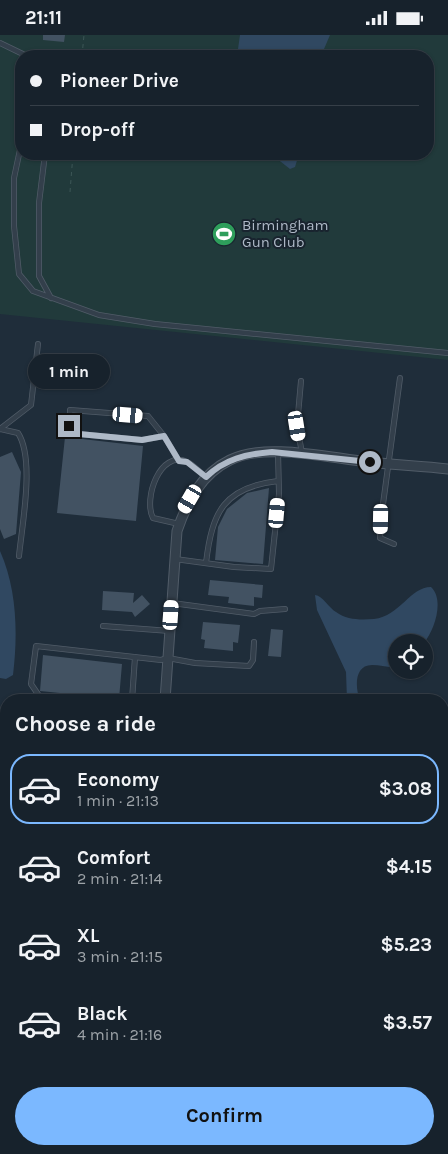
<!DOCTYPE html>
<meta charset="utf-8">
<style>
:root{--surface:#17222c;--page:#202a34;--text:#f1f3f6;--muted:#9ea4a9;--line:#363f48;--accent:#7bb8ff}
body{margin:0;font-family:Karla,sans-serif;background:var(--page);color:var(--text);height:100vh;display:flex;flex-direction:column;font-size:19px;white-space:nowrap}
*{box-sizing:border-box;margin:0}
p{font-size:16px;color:var(--muted)}
.icon{flex:none;width:28px;height:28px;fill:none;stroke:currentColor;stroke-width:2;stroke-linecap:round;stroke-linejoin:round}
.map{position:relative;flex:1;overflow:hidden}
.drawer{position:absolute;left:0px;top:659px;width:449px;height:461px;display:flex;flex-direction:column;background:var(--surface);border-radius:20px 20px 0 0;box-shadow:0 1px 4px #0004,0 0 0 1px var(--line)}
.drawer>*{flex:none}
.banner{position:absolute;left:15px;top:15px;width:419px;height:110px;border-radius:20px;box-shadow:0 1px 4px #0004,0 0 0 1px var(--line);display:grid;align-content:center;height:110px;padding:0 15px;background:var(--surface)}
.buttons{position:absolute;left:388px;top:599px;display:grid;gap:10px}
.buttons a{display:grid;place-items:center;width:45px;height:45px;border-radius:50%;background:var(--surface);box-shadow:0 1px 4px #0004,0 0 0 1px var(--line);font-size:25px}
.end{position:absolute;width:22px;height:22px;margin:-11px;border:6px solid #aeb9c7;background:#111;box-shadow:0 0 0 2px #111}
.from{border-radius:50%}
.bubble{position:absolute;height:35px;border-radius:18px;background:var(--surface);box-shadow:0 1px 4px #0004,0 0 0 1px var(--line);font-size:16px;font-weight:700;line-height:35px;text-align:center}
.car{position:absolute;width:15px;height:30px;margin:-15px -8px;border-radius:6px;box-shadow:0 0 4px 1px #0007;background:linear-gradient(#fff 24%,#345 0 40%,#fff 0 76%,#345 0 86%,#fff 0)}
.banner b{display:flex;align-items:center;gap:18px;height:48px;font-size:19px}
.banner b+b{border-top:1px solid var(--line)}
.banner i{width:12px;height:12px;background:var(--text)}
ul{padding:0;list-style:none}
li{display:flex;align-items:center;gap:15px;height:70px;margin:0 10px 8px;padding:0 5px;border:2px solid transparent;border-radius:20px}
li div{flex:1}
li b{display:block;font-size:19px}
li em{font-style:normal;font-weight:700}
li.selected{border-color:var(--accent)}
li>.icon{width:45px;height:45px;stroke-width:1.5}
h2{padding:0 15px;font-size:22px;line-height:60px}
.button{display:flex;gap:10px;margin-top:auto;padding:10px 15px}
.button a{flex:1;height:58px;border-radius:30px;background:var(--accent);color:#111;font-size:20px;font-weight:700;line-height:58px;text-align:center}
.status{display:flex;justify-content:space-between;align-items:center;height:35px;padding:0 25px;background:var(--surface);direction:ltr}
.status svg{height:14px;fill:currentColor}
.map>svg:first-child{display:block}
.green{fill:#213a3b;fill-rule:evenodd}
.water{fill:#304861}
.building{fill:#425262}
.lines{fill:none;stroke-linecap:round;stroke-linejoin:round}
.service-casing{stroke:#515c68;stroke-width:6}
.minor-casing{stroke:#515c68;stroke-width:11}
.secondary-casing{stroke:#515c68;stroke-width:14}
.path{stroke:#3c5656;stroke-width:1;stroke-dasharray:4 4;stroke-linecap:butt}
.service{stroke:#333f4b;stroke-width:4.5}
.minor{stroke:#333f4b;stroke-width:9}
.secondary{stroke:#414e5e;stroke-width:12}
.route{stroke:#aeb9c7;stroke-width:6}
.labels{text-anchor:middle;stroke-width:4;stroke-linejoin:round;paint-order:stroke}
.poi-label{font-size:15px;fill:#aeb9c7;stroke:#19242f;text-anchor:start}
</style>
<div class="status"><b>21:11</b><svg viewBox="0 0 49 12"><path d="M0 12V9h3v3zM5 12V6h3v6zM10 12V3h3v9zM15 12V0h3v12zM26 1h20v11H26zM47 4h2v5h-2z"/></svg></div>
<div class="map">
<svg width="448" height="1119" viewBox="0 0 448 1119">
<rect width="100%" height="100%" fill="#1f2d3a"/>
<path class="green" d="M0,0H448V325L0,279ZM21,21H428V119H21Z
M0,790H6V820L0,890Z"/>
<path class="water" d="M240,0H330L321,21H237Z
M271,119H299L295,132L290,134Z
M0,516C17,554 18,599 13,640L6,644L0,643Z
M431,552C445,565 434,596 424,608H396V632C388,633 381,630 372,630C354,630 355,653 360,665H347L346,637L317,575L315,560C323,561 329,573 336,577C347,585 360,585 374,584C400,581 410,552 431,552Z"/>
<path class="building" d="M43,0H65L64,7L43,5Z
M65,402L143,411L136,486L57,478Z
M12,417L21,437L16,499L4,504L0,494V422Z
M269,453L263,529L215,525L218,492L227,474L247,458Z
M210,545L263,550L262,563L254,562V571L228,568L229,562L208,560Z
M103,556L134,558L133,568L142,560L150,569L135,582L132,577L102,575Z
M203,587L240,590L238,608L233,607V616L204,613L205,605L201,604Z
M271,594L283,595L281,622L268,621Z
M43,620L122,629L119,664L40,656Z"/>
<g class="lines">
<g class="service-casing">
<path id="service" d="M0,8L27,21
M21,110L14,143V191L19,239L33,256L99,280L155,289L448,318
M45,119L39,168V241L51,263
M301,346L297,391L302,418
M0,394L18,398C35,424 22,490 19,521
M0,394L31,370L38,309
M164,401L142,405L79,399L70,396V375L148,381L164,401L179,426
M179,489L153,483C143,464 160,414 187,427C194,430 200,438 206,442
M394,509L380,503L381,484L400,343
M175,524L234,532L271,534L279,459L278,417
M206,528C212,477 224,452 278,446
M172,568L254,579L260,576L285,574
M103,591L170,596
M42,665L31,649L36,611L161,625L168,623L195,628L249,631L253,625L254,607
M132,665L135,622
M442,865H448
M442,910L448,911
M80,1119V1114"/>
</g>
<g class="minor-casing">
<path id="minor" d="M165,665L177,496C187,467 201,439 230,425C266,407 329,423 369,427C395,430 422,431 448,434"/>
</g>
<g class="secondary-casing">
<path id="secondary" d="M0,787L6,788
M442,833H448"/>
</g>
<path class="path" d="M82,21L84,0
M70,157L73,119
M156,1114L157,1119
M281,1119L284,1114"/>
<use href="#service" class="service"/>
<use href="#minor" class="minor"/>
<use href="#secondary" class="secondary"/>
</g>
<g class="lines">
<path class="route" d="M69,391L70,396L79,399L142,405L164,401L179,426L187,427L206,442C225,424 246,419 272,417L370,427"/>
</g>
<defs>
<g id="stadium-disc" transform="scale(1.25)"><circle r="9.5" fill="#2e9e5b" stroke="#19242f"/><path d="M0-5a6.5 5 0 1 0 0 10a6.5 5 0 1 0 0-10ZM-3.5-1.8h7v3.6h-7Z" fill="#fff"/></g>
</defs>
<g fill-rule="evenodd">
<use href="#stadium-disc" x="224" y="199"/>
</g>
<g class="labels">
<g class="poi-label">
<text x="242" y="195">Birmingham<tspan x="242" dy="17">Gun Club</tspan></text>
</g>
</g>
</svg>
<div class="buttons">
<a><svg class="icon" aria-label="locate" viewBox="0 0 24 24"><circle cx="12" cy="12" r="6"/><path d="M12 2v4M12 18v4M2 12h4M18 12h4"/></svg></a>
</div>
<i class="end from" style="left:370px;top:427px"></i>
<i class="end" style="left:69px;top:391px"></i>
<div class="bubble" style="left:28px;top:319px;width:82px">1 min</div>
<i class="car" style="left:128px;top:380px;rotate:95deg"></i>
<i class="car" style="left:297px;top:391px;rotate:171deg"></i>
<i class="car" style="left:190px;top:464px;rotate:210deg"></i>
<i class="car" style="left:277px;top:478px;rotate:5deg"></i>
<i class="car" style="left:381px;top:484px;rotate:181deg"></i>
<i class="car" style="left:171px;top:580px;rotate:4deg"></i>
<div class="banner">
<b><i class="from"></i>Pioneer Drive</b>
<b><i></i>Drop-off</b>
</div>
<section class="drawer">
<h2>Choose a ride</h2>
<ul>
<li class="selected"><svg class="icon" aria-label="car" viewBox="0 0 24 24"><path d="M5 17H2v-5l4-1 3-4h7l3 4 3 1v5h-3M9 17h6M6 11h13"/><circle cx="7" cy="17" r="2"/><circle cx="17" cy="17" r="2"/></svg><div><b>Economy</b><p>1 min · 21:13</p></div><em>$3.08</em></li>
<li><svg class="icon" aria-label="car" viewBox="0 0 24 24"><path d="M5 17H2v-5l4-1 3-4h7l3 4 3 1v5h-3M9 17h6M6 11h13"/><circle cx="7" cy="17" r="2"/><circle cx="17" cy="17" r="2"/></svg><div><b>Comfort</b><p>2 min · 21:14</p></div><em>$4.15</em></li>
<li><svg class="icon" aria-label="car" viewBox="0 0 24 24"><path d="M5 17H2v-5l4-1 3-4h7l3 4 3 1v5h-3M9 17h6M6 11h13"/><circle cx="7" cy="17" r="2"/><circle cx="17" cy="17" r="2"/></svg><div><b>XL</b><p>3 min · 21:15</p></div><em>$5.23</em></li>
<li><svg class="icon" aria-label="car" viewBox="0 0 24 24"><path d="M5 17H2v-5l4-1 3-4h7l3 4 3 1v5h-3M9 17h6M6 11h13"/><circle cx="7" cy="17" r="2"/><circle cx="17" cy="17" r="2"/></svg><div><b>Black</b><p>4 min · 21:16</p></div><em>$3.57</em></li>
</ul>
<div class="button"><a>Confirm</a></div>
</section>
</div>
